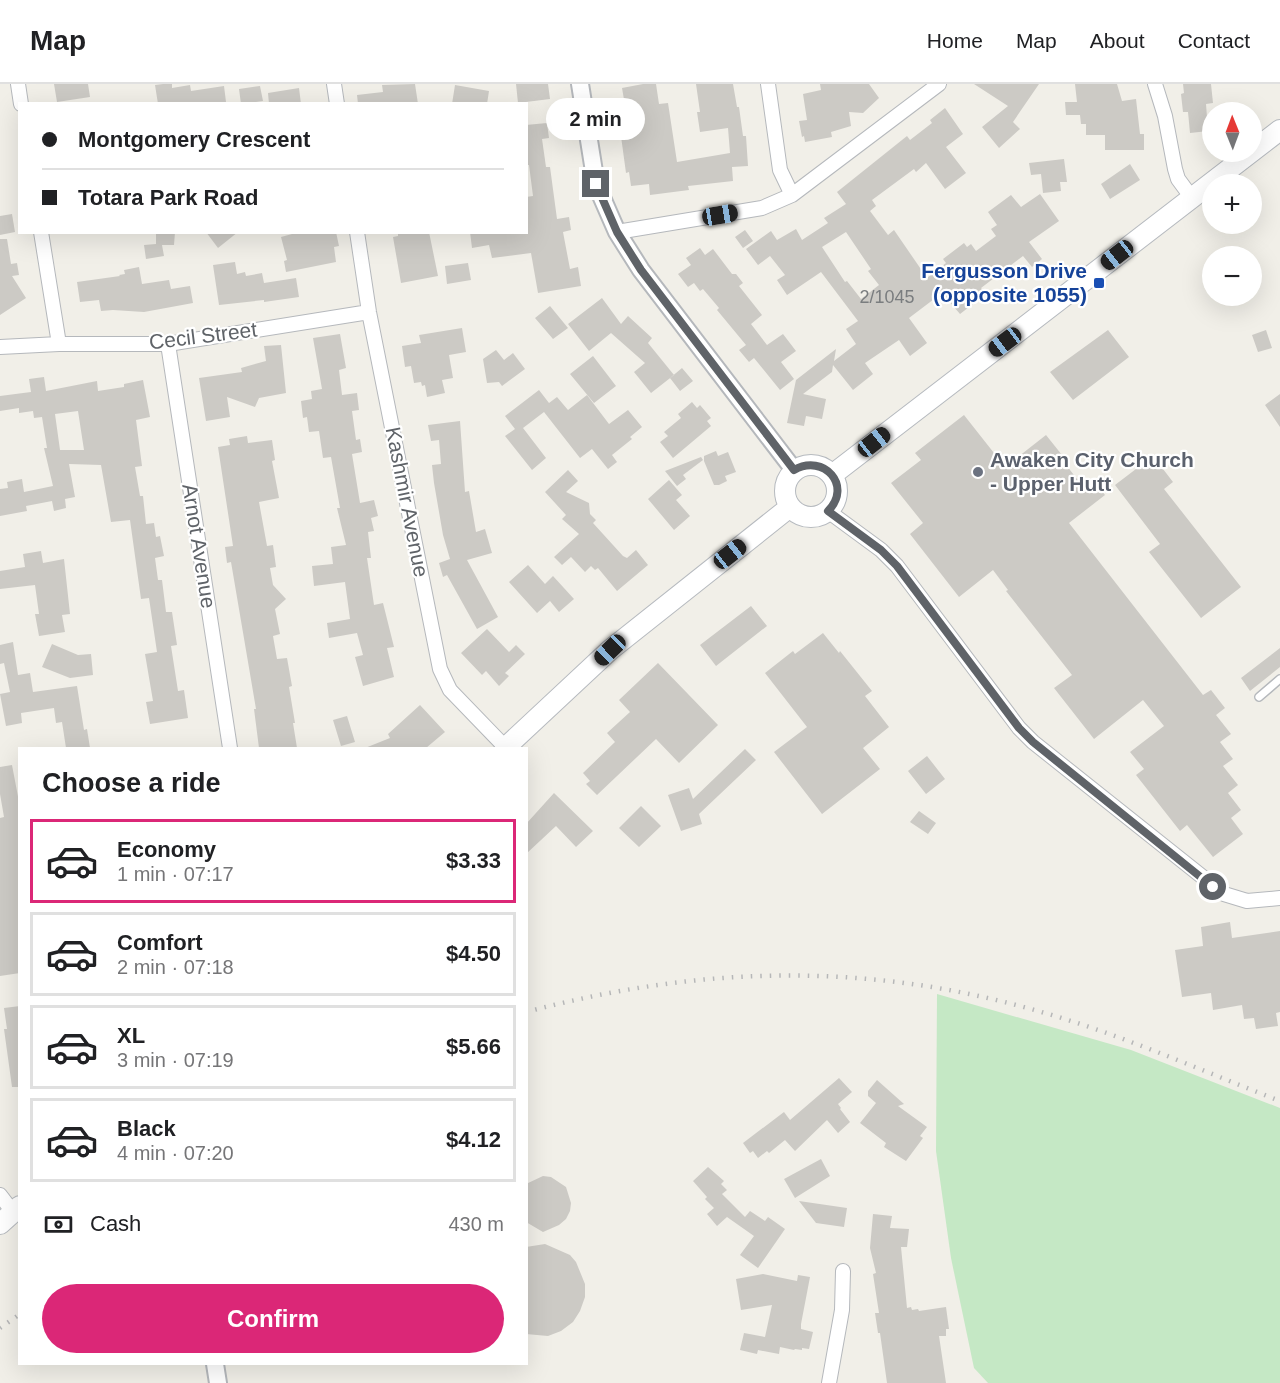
<!DOCTYPE html>
<meta charset="utf-8">
<style>
:root{--surface:#fff;--page:#f6f6f6;--text:#202124;--muted:#757577;--line:#e0e0e0;--accent:#db2777}
body{margin:0;font-family:Helvetica,sans-serif;background:var(--page);color:var(--text);height:100vh;display:flex;flex-direction:column;font-size:22px;white-space:nowrap}
*{box-sizing:border-box;margin:0}
p{font-size:20px;color:var(--muted)}
.icon{flex:none;width:33px;height:33px;fill:none;stroke:currentColor;stroke-width:2;stroke-linecap:round;stroke-linejoin:round}
.map{position:relative;flex:1;overflow:hidden}
.details{position:absolute;left:18px;top:663px;width:510px;height:618px;display:flex;flex-direction:column;background:var(--surface);border-radius:0px;box-shadow:0 6px 24px #0002}
.details>*{flex:none}
.guide{position:absolute;left:18px;top:18px;width:510px;height:132px;border-radius:0px;box-shadow:0 6px 24px #0002;display:grid;align-content:center;height:132px;padding:0 24px;background:var(--surface)}
.needle{width:39px;rotate:359deg}
.tools{position:absolute;left:1202px;top:18px;display:grid;gap:12px}
.tools a{display:grid;place-items:center;width:60px;height:60px;border-radius:50%;background:var(--surface);box-shadow:0 6px 24px #0002;font-size:30px}
.end{position:absolute;width:27px;height:27px;margin:-14px;border:8px solid #5f6368;background:#fff;box-shadow:0 0 0 3px #fff}
.from{border-radius:50%}
.bubble{position:absolute;height:42px;border-radius:21px;background:var(--surface);box-shadow:0 6px 24px #0002;font-size:20px;font-weight:700;line-height:42px;text-align:center}
.car{position:absolute;width:18px;height:36px;margin:-18px -9px;border-radius:8px;box-shadow:0 0 4px 2px #0007;background:linear-gradient(#222 24%,#8ab4d8 0 40%,#222 0 76%,#8ab4d8 0 86%,#222 0)}
.guide b{display:flex;align-items:center;gap:21px;height:57px;font-size:22px}
.guide b+b{border-top:2px solid var(--line)}
.guide i{width:15px;height:15px;background:var(--text)}
ul{padding:0;list-style:none}
li{display:flex;align-items:center;gap:18px;height:84px;margin:0 12px 9px;padding:0 12px;border:3px solid var(--line);border-radius:0px}
li div{flex:1}
li b{display:block;font-size:22px}
li em{font-style:normal;font-weight:700}
li.on{border-color:var(--accent)}
li>.icon{width:54px;height:54px;stroke-width:1.5}
h2{padding:0 24px;font-size:27px;line-height:72px}
.pay{display:flex;align-items:center;gap:15px;height:66px;padding:0 24px;font-size:22px}
.pay p{margin-inline-start:auto}
.action{display:flex;gap:12px;margin-top:auto;padding:12px 24px}
.action a{flex:1;height:69px;border-radius:36px;background:var(--accent);color:#fff;font-size:24px;font-weight:700;line-height:69px;text-align:center}
header{display:flex;align-items:center;gap:36px;box-sizing:border-box;height:84px;padding:0 30px;background:var(--surface);border-bottom:2px solid var(--line)}
header strong{font-size:28px}
nav{display:flex;gap:33px;margin-inline-start:auto;font-size:21px}
.map>svg:first-child{display:block}
.green{fill:#c5e8c5}
.building{fill:#cccac5;fill-rule:evenodd}
.lines{fill:none;stroke-linecap:round;stroke-linejoin:round}
.service-casing{stroke:#b5b8bc;stroke-width:10}
.minor-casing{stroke:#b5b8bc;stroke-width:16}
.tertiary-casing{stroke:#b5b8bc;stroke-width:20}
.secondary-casing{stroke:#b6babf;stroke-width:22}
.service{stroke:#fff;stroke-width:7}
.minor{stroke:#fff;stroke-width:14}
.tertiary{stroke:#fff;stroke-width:16}
.secondary{stroke:#fff;stroke-width:20}
.rail{stroke:#b6b7b8;stroke-width:4.5;stroke-dasharray:1.5 8;stroke-linecap:butt}
.route{stroke:#5f6368;stroke-width:8}
.transit-dot{fill:#1a4fb4;stroke:#fff;stroke-width:2}
.worship-dot{fill:#6b7280;stroke:#fff;stroke-width:2}
.labels{text-anchor:middle;stroke-width:4.5;stroke-linejoin:round;paint-order:stroke}
.number-label{font-size:18px;fill:#7a7d7f}
.transit-label{font-size:21px;font-weight:bold;fill:#164399;stroke:#fff;text-anchor:end}
.street-label{font-size:21px;fill:#5f6368;stroke:#fff}
.worship-label{font-size:21px;font-weight:bold;fill:#5b616d;stroke:#fff;text-anchor:start}
</style>
<header>
<strong>Map</strong>
<nav><a>Home</a><a>Map</a><a>About</a><a>Contact</a></nav>
</header>
<div class="map">
<svg width="1280" height="1299" viewBox="0 0 1280 1299">
<rect width="100%" height="100%" fill="#f1efe8"/>
<path class="green" d="M937,910L1131,966L1280,1024V1299H988L974,1284L951,1174L936,1067Z"/>
<path class="building" d="M54,0H88L90,13L57,18Z
M163,0H172V4L190,1L191,7L224,2L226,18L158,20L155,1Z
M415,0L418,20H358L357,11L383,8L382,1Z
M516,0H548L550,15L518,19Z
M643,0H656L659,20L668,19L677,78L730,69L728,44L700,48L697,28H700L696,0H733L737,23H739L743,52H746L748,82L732,83L733,97L688,102L689,106L650,111L649,100L631,102L629,88L626,89L620,45L629,44L622,4Z
M820,0H869L879,14L863,29L849,28L851,42L831,48L832,53L805,58L804,52L802,53L799,37L807,36L803,10L821,6Z
M974,0H1039L1013,38L1020,45L999,64L982,43L1008,22Z
M1075,0H1117L1122,17L1136,15L1140,50H1144V66H1105V51H1086V40H1081L1080,31H1066L1065,18H1077Z
M1183,0H1211L1213,19L1206,20L1208,47L1190,49L1188,28H1183L1181,10L1184,9Z
M455,1L489,7L487,20H452Z
M260,2L263,17L241,20L239,5Z
M299,4L301,20H269L268,9Z
M945,24L963,50L946,63L966,89L945,105L926,79L916,88L914,85L872,116L876,122L870,127L888,151L894,146L927,194L946,179L943,175L964,159L967,163L971,160L976,167L996,152L991,145L997,141L988,128L1011,111L1021,123L1040,110L1059,137L1029,158L1042,175L1032,183L1023,172L981,204L986,210L960,230L942,209L909,234L927,259L910,272L899,256L865,279L873,290L853,306L833,281L832,288L803,310L826,315L822,335L806,332L804,342L787,339L796,296L836,265L834,277L856,260L846,245L858,237L821,188L787,211L777,196L785,191L770,172L758,181L746,165L771,147L777,156L796,145L802,156L828,139L824,134L846,120L837,108L907,52L910,56L932,39L930,36ZM846,148L871,185L868,187L879,201L861,215L847,197L845,198L822,163Z
M547,39L549,54L542,55L546,83H550L557,135L569,133L571,146L563,148L570,185L578,183L581,202L538,209L531,169L492,174L489,161L472,164L470,148H526V113L533,112L529,81H526V41Z
M1064,75L1067,98H1060L1061,107L1043,109L1041,90L1031,91L1029,79Z
M1130,80L1140,96L1110,115L1101,100Z
M12,130L15,148L0,151V132Z
M745,146L753,157L743,164L735,153Z
M156,148H175L174,161H162L164,172L146,175L144,161L156,160Z
M206,148H238L218,164Z
M291,148H336L339,162L334,163L336,178L286,188L284,177L287,176L281,153L292,150Z
M398,148H429L438,192L401,199L393,153L398,152Z
M0,155H7L11,180L17,179L19,191L12,192L26,214L0,231Z
M700,164L705,171L713,165L732,190H736L743,199L739,202L762,231L751,240L767,261L783,250L796,267L781,278L794,295L780,306L754,274L749,278L739,266L746,261L717,226L719,224L703,205L700,207L694,199L688,203L678,190L691,181L686,174Z
M235,178L237,190L245,188L246,192L262,189L264,199L296,194L299,213L264,218V216L219,221L213,181Z
M468,179L471,196L447,200L445,182Z
M139,183L142,200L169,196L171,205L190,202L193,219L144,228L113,226L101,227L99,216L80,218L77,198L120,192L119,191L125,190L124,186Z
M602,214L621,240L628,232L652,254L648,259L674,291L651,309L634,288L645,279L611,249L589,267L568,240Z
M550,222L568,244L553,255L535,234Z
M462,244L466,268L449,271L453,294L442,296L445,309L427,313L425,301L422,302L421,298L414,299L411,282L405,283L402,262L421,259L419,251Z
M1108,246L1129,273L1073,316L1050,288Z
M1266,246L1272,264L1258,268L1252,251Z
M340,250L346,284L339,286L342,311L357,309L359,326L352,327L356,356L360,355L362,368L352,370L360,419L374,416L378,432L371,434L374,447L368,448L371,474H367L374,521L383,519L394,563L387,564L394,593L363,602L355,573L363,571L357,549L329,554L327,539L350,535L345,498L314,502L312,482L333,480L331,463L346,461L337,424H340L331,373L323,374L319,347L309,348L307,333L303,334L301,317L312,315L311,307L322,305L313,254Z
M281,261L286,309L259,314L255,323L227,313L230,333L206,337L199,294L242,288L241,284L266,277L264,262Z
M496,266L504,276L513,269L525,285L502,302L499,298L487,299L483,275Z
M593,272L616,302L594,319L570,290Z
M682,284L693,297L680,307L670,294Z
M44,293L46,307L97,297L98,307L124,303V300L143,296L150,333L136,336L142,382L135,383L140,412H143L146,440L154,439L156,453L160,452L164,472L155,474L158,496H162L166,528H172L177,561L171,562L178,607L184,606L188,634L150,640L146,618L153,617L145,570L157,568L149,514L141,515L130,436L111,438L101,381L69,380L75,413L65,415L66,424L54,427L52,417L26,422L27,427L0,432V405L8,404L7,398L22,395L24,408L53,402L44,364H47L42,333L34,334L33,327L19,329V324L0,327V312L31,308L29,295ZM78,327L84,366H60L55,330Z
M539,306L549,319L557,313L568,326L587,311L609,340L628,326L642,343L630,353L632,355L612,371L617,378L608,385L592,365L580,374L544,328L523,344L546,374L532,386L505,352L515,345L505,332Z
M1280,310V343L1265,321Z
M692,318L697,324L700,321L711,334L707,337L711,342L673,374L660,358L668,352L664,348L681,334L678,330Z
M964,331L1005,383L1046,351L1062,371L1060,373L1087,408L1097,401L1105,411L1069,439L1203,611L1211,606L1225,624L1216,631L1231,650L1220,658L1233,675L1223,682L1238,701L1228,709L1241,726L1231,734L1243,750L1213,773L1187,741L1180,747L1136,691L1144,685L1130,668L1164,642L1143,616L1094,655L1054,604L1072,591L1006,507L1008,506L993,486L959,513L910,450L923,439L891,399L921,376L915,369Z
M460,337L465,408L469,407L476,448L485,445L492,469L467,476L498,533L477,545L447,491L443,493L439,479L450,475L443,451L434,399L432,381L441,380L439,356L431,357L428,341Z
M247,352L248,359L272,356L275,376L272,377L279,414L259,418L267,462L273,461L276,483L270,484L273,501L286,515L275,525L280,550L273,552L277,575L287,574L292,602L289,603L295,639H293L297,664H259L254,625H256L231,478L227,479L225,463L233,462L218,363L230,361L229,355Z
M716,367L718,372L728,368L736,388L725,392L727,397L719,401H714L704,377V372Z
M1153,372L1173,398L1164,405L1241,503L1201,534L1149,468L1160,460L1115,401Z
M701,373L703,376L683,391L686,395L677,402L665,387Z
M568,386L578,397L566,408L589,419L590,430L596,436L593,439L623,472L627,474L636,466L648,481L617,507L598,484L595,486L591,482L585,488L571,473L562,481L554,473L579,450L562,435L566,431L545,408Z
M669,396L682,411L676,416L690,432L674,446L648,415Z
M41,467L43,479L64,475L70,530L62,531L65,548L39,552L35,530H39L35,501L0,505V487L25,483L23,470Z
M528,481L545,500L553,492L574,515L559,528L550,517L537,529L509,498Z
M751,522L767,542L716,582L700,561Z
M487,545L509,568L516,561L525,570L505,589L509,592L499,602L486,587L482,591L461,569Z
M823,549L839,569L840,567L872,607L865,612L889,643L863,664L880,685L822,730L774,668L807,643L765,589L793,567L795,570Z
M13,558L18,591L30,589L33,608L77,602L84,646L87,645L90,664H66L62,638L56,639L54,624L21,629L22,639L6,642L0,610L10,608L4,579L0,580V561Z
M52,560L78,571L91,570L93,591L70,594L42,583Z
M1280,564V583L1250,607L1241,594Z
M658,579L718,641L679,679L656,655L597,711L586,700L590,697L583,689L615,658L607,649L630,628L619,616Z
M420,621L445,648L426,664H365L390,654L388,650Z
M347,632L355,658L341,662L333,636Z
M745,665L756,676L699,730L702,740L681,747L668,711L689,704L693,715Z
M927,672L945,695L926,710L908,687Z
M12,681L20,723V889L0,892V734L4,733L0,710V683Z
M554,709L593,747L576,763L556,742L526,770V740Z
M641,722L661,742L639,763L619,744Z
M919,727L936,739L928,750L910,738Z
M1230,838L1232,854L1280,847V928L1276,929L1278,942L1256,945L1254,934L1244,935L1242,921L1213,926L1211,909L1182,913L1175,866L1203,862L1201,843Z
M20,922V1003H12L4,945H7L4,924Z
M839,994L852,1008L838,1020L841,1024L840,1025L850,1038L838,1049L827,1036L795,1067L785,1056L769,1069L767,1067L758,1074L753,1067L750,1069L743,1059L784,1028L790,1036Z
M877,996L904,1020L898,1022L927,1043L920,1052L923,1054L906,1077L884,1063L886,1059L860,1039L876,1019L868,1012V1007Z
M821,1075L830,1092L795,1114L784,1095Z
M708,1083L724,1097L721,1100L727,1106L722,1110L745,1133L750,1127L765,1137L768,1133L785,1145L758,1184L740,1171L754,1152L727,1133L717,1142L707,1130L714,1124L705,1115L707,1113L693,1097Z
M543,1092L551,1093L566,1103L571,1119L570,1127L566,1135L559,1141L543,1148L526,1138V1100Z
M799,1117L847,1124L844,1143L816,1139Z
M873,1130L892,1132L890,1144L909,1145L907,1163H901L907,1224L911,1223L912,1226L918,1225L919,1227L946,1223L949,1245H946V1252H939L946,1299H887L880,1249H878L875,1229H879L873,1190L876,1189L870,1164Z
M545,1160L570,1171L576,1178L585,1200V1213L580,1227L573,1238L561,1247L548,1252L526,1250V1163Z
M763,1190L797,1197L798,1191L810,1193L801,1240V1245L813,1248L809,1265L802,1264V1266L795,1265L794,1266L780,1263L779,1270L758,1266L757,1270L740,1266L744,1249L765,1253L772,1221L741,1226L736,1195Z"/>
<g class="lines">
<g class="service-casing">
<path id="service" d="M1259,613L1280,595"/>
</g>
<g class="minor-casing">
<path id="minor" d="M18,0L21,20
M334,0L337,20
M768,0L780,86L792,111
M1155,0L1165,32L1175,85L1178,95L1192,114
M41,148L59,260
M357,148L369,228L440,585L450,606L506,664
M617,148L762,124L792,111L939,0
M168,260L230,664
M0,263L59,260H168L369,228
M828,427L881,466L897,482L1019,644L1033,658L1224,810L1247,817L1280,814
M0,1111L13,1128
M829,1299L842,1226L843,1187"/>
</g>
<g class="tertiary-casing">
<path id="tertiary" d="M580,0L596,100L617,148L641,186L794,386
M215,1280L218,1299"/>
</g>
<g class="secondary-casing">
<path id="secondary" d="M785 407a26 26 0 1 1 52 0a26 26 0 1 1-52 0Z
M832,391L1280,46
M505,664L610,566L790,423
M0,1140L20,1122"/>
</g>
<use href="#service" class="service"/>
<use href="#minor" class="minor"/>
<use href="#tertiary" class="tertiary"/>
<use href="#secondary" class="secondary"/>
<path class="rail" d="M526,928C700,882 864,877 1038,927C1120,950 1200,986 1280,1017
M0,1244L20,1230"/>
</g>
<g class="lines">
<path class="route" d="M596,100L617,148L641,186L794,386C824,369 853,402 828,427L881,466L897,482L1019,644L1033,658L1213,803"/>
</g>
<rect class="transit-dot" x="1093" y="193" width="12" height="12" rx="3"/>
<circle class="worship-dot" cx="978" cy="388" r="6"/>
<g class="labels">
<g class="number-label">
<text x="887" y="219">2/1045</text>
</g>
<g class="transit-label">
<text x="1087" y="194">Fergusson Drive<tspan x="1087" dy="24">(opposite 1055)</tspan></text>
</g>
<g class="street-label">
<text transform="translate(203 252) rotate(-7)" y="7">Cecil Street</text>
<text transform="translate(407 418) rotate(79)" y="7">Kashmir Avenue</text>
<text transform="translate(199 462) rotate(81)" y="7">Arnot Avenue</text>
</g>
<g class="worship-label">
<text x="990" y="383">Awaken City Church<tspan x="990" dy="24">- Upper Hutt</tspan></text>
</g>
</g>
</svg>
<div class="tools">
<a><svg class="needle" viewBox="-14 -14 28 28"><path d="M0-13l5 13h-10z" fill="#e53935"/><path d="M0 13l5-13h-10z" fill="#757577"/></svg></a>
<a>+</a>
<a>−</a>
</div>
<i class="end from" style="left:1213px;top:803px"></i>
<i class="end" style="left:596px;top:100px"></i>
<div class="bubble" style="left:546px;top:14px;width:99px">2 min</div>
<i class="car" style="left:720px;top:131px;rotate:80deg"></i>
<i class="car" style="left:1117px;top:171px;rotate:232deg"></i>
<i class="car" style="left:1005px;top:258px;rotate:233deg"></i>
<i class="car" style="left:874px;top:358px;rotate:52deg"></i>
<i class="car" style="left:730px;top:470px;rotate:52deg"></i>
<i class="car" style="left:610px;top:566px;rotate:226deg"></i>
<div class="guide">
<b><i class="from"></i>Montgomery Crescent</b>
<b><i></i>Totara Park Road</b>
</div>
<section class="details">
<h2>Choose a ride</h2>
<ul>
<li class="on"><svg class="icon" aria-label="car" viewBox="0 0 24 24"><path d="M5 17H2v-5l4-1 3-4h7l3 4 3 1v5h-3M9 17h6M6 11h13"/><circle cx="7" cy="17" r="2"/><circle cx="17" cy="17" r="2"/></svg><div><b>Economy</b><p>1 min · 07:17</p></div><em>$3.33</em></li>
<li><svg class="icon" aria-label="car" viewBox="0 0 24 24"><path d="M5 17H2v-5l4-1 3-4h7l3 4 3 1v5h-3M9 17h6M6 11h13"/><circle cx="7" cy="17" r="2"/><circle cx="17" cy="17" r="2"/></svg><div><b>Comfort</b><p>2 min · 07:18</p></div><em>$4.50</em></li>
<li><svg class="icon" aria-label="car" viewBox="0 0 24 24"><path d="M5 17H2v-5l4-1 3-4h7l3 4 3 1v5h-3M9 17h6M6 11h13"/><circle cx="7" cy="17" r="2"/><circle cx="17" cy="17" r="2"/></svg><div><b>XL</b><p>3 min · 07:19</p></div><em>$5.66</em></li>
<li><svg class="icon" aria-label="car" viewBox="0 0 24 24"><path d="M5 17H2v-5l4-1 3-4h7l3 4 3 1v5h-3M9 17h6M6 11h13"/><circle cx="7" cy="17" r="2"/><circle cx="17" cy="17" r="2"/></svg><div><b>Black</b><p>4 min · 07:20</p></div><em>$4.12</em></li>
</ul>
<div class="pay"><svg class="icon" aria-label="cash" viewBox="0 0 24 24"><path d="M3 7h18v10H3z"/><circle cx="12" cy="12" r="2"/></svg>Cash<p>430 m</p></div>
<div class="action"><a>Confirm</a></div>
</section>
</div>
